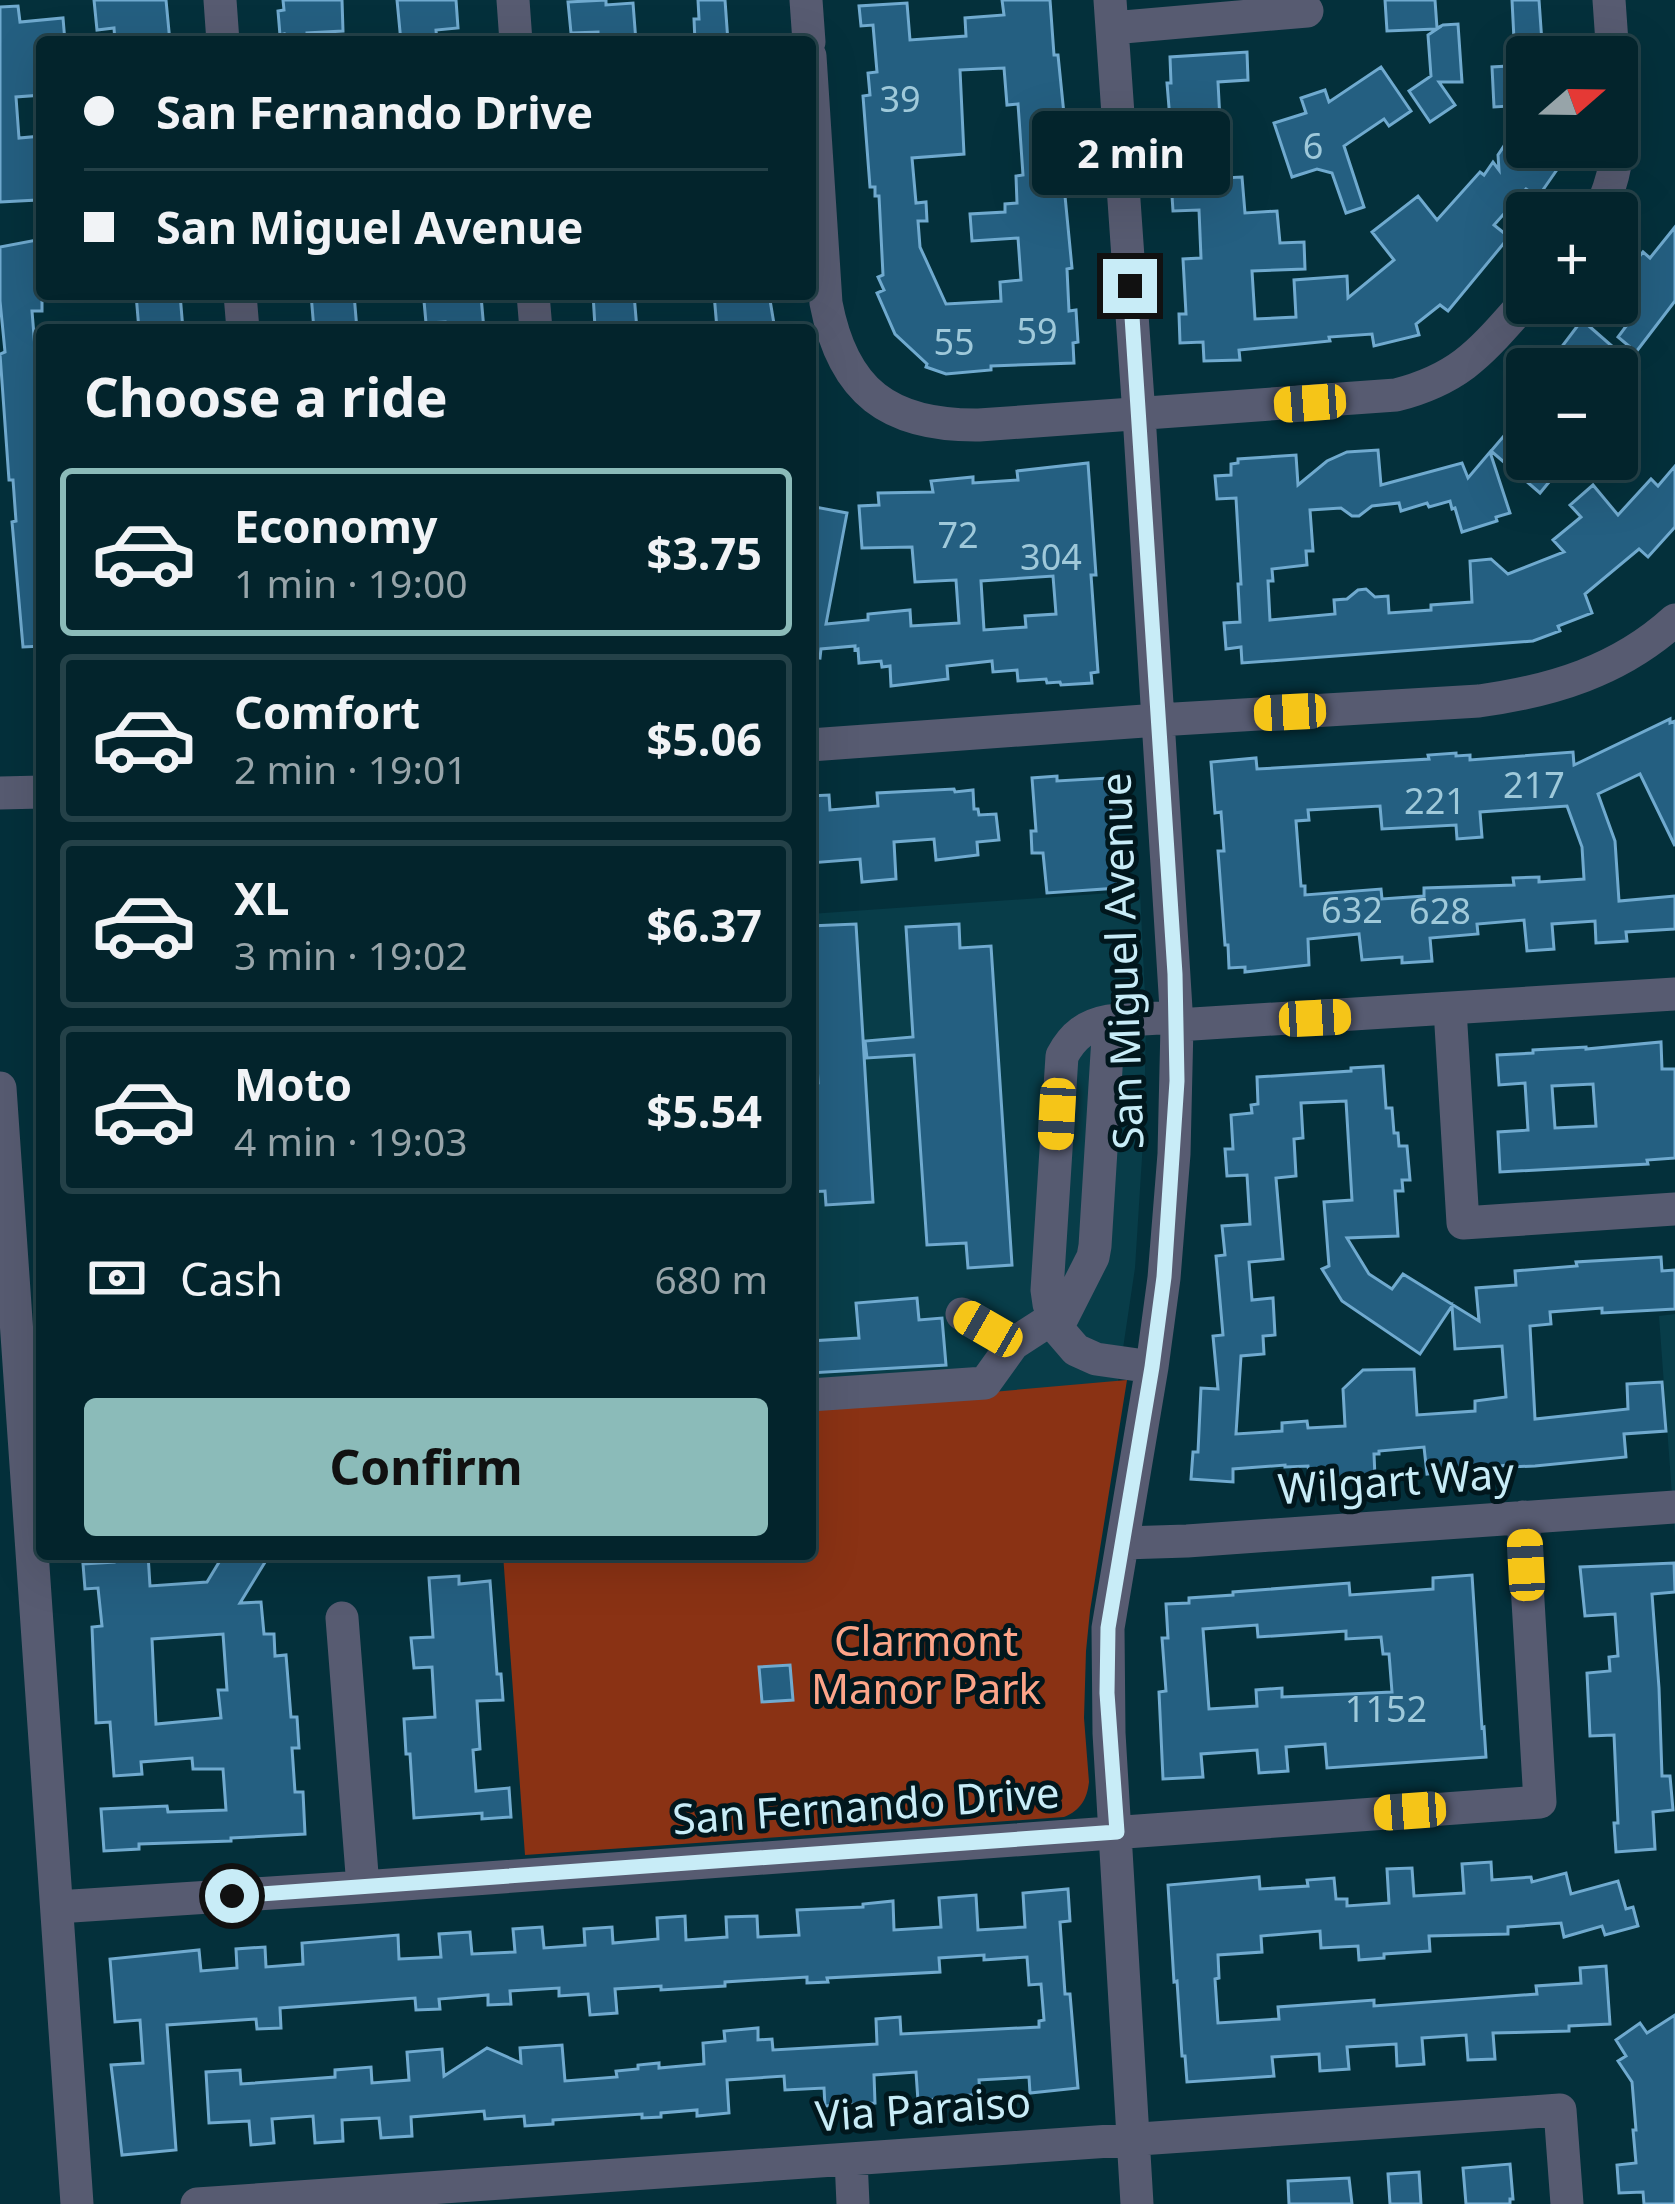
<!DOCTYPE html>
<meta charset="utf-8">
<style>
:root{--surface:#03242c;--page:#0d2c34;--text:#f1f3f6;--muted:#97a4a9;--line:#244148;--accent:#8bbbb9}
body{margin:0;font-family:"Noto Sans",sans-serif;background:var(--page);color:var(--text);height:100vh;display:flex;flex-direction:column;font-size:45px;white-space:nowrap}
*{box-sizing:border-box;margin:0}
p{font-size:39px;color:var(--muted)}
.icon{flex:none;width:66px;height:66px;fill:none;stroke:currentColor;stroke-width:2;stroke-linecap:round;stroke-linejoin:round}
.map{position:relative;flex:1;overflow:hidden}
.details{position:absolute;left:36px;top:324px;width:780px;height:1236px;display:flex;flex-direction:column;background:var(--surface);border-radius:12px;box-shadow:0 12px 48px #0002,0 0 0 3px var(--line)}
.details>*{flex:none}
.top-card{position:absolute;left:36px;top:36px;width:780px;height:264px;border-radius:12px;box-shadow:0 12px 48px #0002,0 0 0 3px var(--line);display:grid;align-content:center;height:264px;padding:0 48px;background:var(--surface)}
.needle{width:78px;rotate:70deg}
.fabs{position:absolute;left:1506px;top:36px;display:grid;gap:24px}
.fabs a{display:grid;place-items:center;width:132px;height:132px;border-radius:12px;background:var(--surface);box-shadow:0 12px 48px #0002,0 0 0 3px var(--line);font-size:60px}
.end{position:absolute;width:54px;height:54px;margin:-27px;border:15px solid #c8ecf7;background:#111;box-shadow:0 0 0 6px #111}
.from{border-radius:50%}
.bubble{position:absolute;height:84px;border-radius:12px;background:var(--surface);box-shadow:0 12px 48px #0002,0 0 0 3px var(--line);font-size:39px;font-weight:700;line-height:84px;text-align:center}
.car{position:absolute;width:36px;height:72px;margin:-36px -18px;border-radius:15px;box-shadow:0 0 9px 3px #0007;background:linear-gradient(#f5c518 24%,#345 0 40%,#f5c518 0 76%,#345 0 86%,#f5c518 0)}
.top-card b{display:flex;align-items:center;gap:42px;height:114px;font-size:45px}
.top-card b+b{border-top:3px solid var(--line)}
.top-card i{width:30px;height:30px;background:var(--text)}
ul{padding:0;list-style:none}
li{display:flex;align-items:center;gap:36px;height:168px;margin:0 24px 18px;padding:0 24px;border:6px solid var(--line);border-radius:12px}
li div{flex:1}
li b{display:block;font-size:45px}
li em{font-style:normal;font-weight:700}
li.on{border-color:var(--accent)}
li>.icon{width:108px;height:108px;stroke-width:1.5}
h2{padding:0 48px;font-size:54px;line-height:144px}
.pay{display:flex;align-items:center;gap:30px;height:132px;padding:0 48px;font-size:45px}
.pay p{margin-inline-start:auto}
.cta{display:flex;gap:24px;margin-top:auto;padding:24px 48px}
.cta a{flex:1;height:138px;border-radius:12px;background:var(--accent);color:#111;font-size:48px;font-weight:700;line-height:138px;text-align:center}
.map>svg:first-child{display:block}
.built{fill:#083d49}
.green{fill:#8a3214}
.building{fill:#245f81;stroke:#70aacf;stroke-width:3;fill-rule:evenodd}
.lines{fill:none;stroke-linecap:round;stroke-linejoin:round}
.minor{stroke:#575b71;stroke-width:33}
.route{stroke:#c8ecf7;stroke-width:15}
.labels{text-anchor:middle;stroke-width:10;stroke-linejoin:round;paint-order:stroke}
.number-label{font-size:36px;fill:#9fc9da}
.street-label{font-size:42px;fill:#c8ecf7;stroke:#01171d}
.park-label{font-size:42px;fill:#fda589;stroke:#01171d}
</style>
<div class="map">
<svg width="1675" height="2204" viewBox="0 0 1675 2204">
<rect width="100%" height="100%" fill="#04303b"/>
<path class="built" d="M1140,891L1146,1017L1144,1126L1135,1268L1118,1382L810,1408V914Z
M1675,1314V1537L1659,1316Z"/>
<path class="green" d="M1127,1380L1090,1611L1086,1651L1084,1718L1089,1782C1087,1799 1081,1810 1064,1817L525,1855L503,1554H810V1408Z"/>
<path class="building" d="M94,0H166L170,42H115L114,28L97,30Z
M283,0H342L343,31L307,33V42H284V34L280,35L278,11L284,10Z
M397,0H456L458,28L436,30L437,42H401Z
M606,0V5L633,3L636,42H598V32L571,33L568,2Z
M698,0H725L728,42H695L694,19H699Z
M1002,0H1050L1054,55H1058L1066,134L1058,135L1061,173H1069L1071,196H1065L1072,268L1067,269L1069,311L1076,310L1078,342L1073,343L1074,363L991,366V370L946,374L926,367L927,364L895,334L877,293L884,290L878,277L883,275L879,196H875V187H870L863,96L870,95L868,73L877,72L873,25L861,26L859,6L907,3L910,40L966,36L965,18L1004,15ZM1004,68L1007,105L1018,104L1023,175L1016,176L1017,203L1005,204V212L970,214L972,241L1018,238L1021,280L1000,282L1001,301L946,304L920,247L918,221H927L926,202L916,203L912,158L964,154L960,70Z
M1385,0H1435L1437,28L1443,25L1458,24L1462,82H1439L1455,105L1430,122L1409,91L1431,76L1428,35L1437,29L1387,31Z
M1512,0H1539L1543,57L1515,59Z
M18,6L20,22L63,18L65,42H42V95L16,97L19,138L42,136V167H35L37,200L0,202V7Z
M1247,52L1248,80L1218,82L1223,178L1242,177L1245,213L1277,211L1280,243L1304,242L1305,269L1252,271L1255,319L1296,317L1294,280L1347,276L1348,298L1394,260L1372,232L1418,196L1437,220L1480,172L1484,175L1493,162L1499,170L1498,155L1527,111V147H1564L1563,161L1538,197L1526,189L1494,225L1509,237L1448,311L1440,305L1416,324L1419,335L1374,346L1372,334L1329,337L1330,341L1239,350L1240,360L1204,361L1203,342L1180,343L1179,314H1186L1183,259L1201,258L1199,210L1173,211L1171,181H1175L1167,83H1171L1170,57Z
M1527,65V105L1494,107L1492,67Z
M1381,67L1411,111L1389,126L1384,119L1344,146L1364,207L1346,213L1332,173L1317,169L1292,177L1274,123L1306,113L1301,98L1325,90L1329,102Z
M1675,227V301L1636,352L1618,337L1636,313L1617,295V284L1643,252L1650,258Z
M42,239V311H32L35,348L42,347V380H37L39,418H42V646L23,647L12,522L16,521L13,480H9L0,354L5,352L0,301V247Z
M136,294H180L183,330H139Z
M311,294H354L357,330H314Z
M593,294H634L637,330H603V326L595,327Z
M714,294H769L775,330H745V327L717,329Z
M481,296L484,330H445V322L426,323L424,301Z
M1582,320L1613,347L1594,369H1575L1557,353Z
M1527,409V459H1568L1540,493L1491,451Z
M1378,450L1381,485L1462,463L1468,478L1490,452L1510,513L1496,517L1497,521L1462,532L1455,508L1452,509L1450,501L1429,507L1427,503L1401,511L1399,503L1372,506L1359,516H1352L1341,508L1310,510L1313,551H1306L1307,565L1272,569L1273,581H1268L1270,620L1335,614L1334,600L1347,599L1358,590L1366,589L1375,597L1388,596L1389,613L1431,610V605L1472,602L1470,561L1491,559L1508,574L1564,552L1553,540L1581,517L1570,505L1593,485L1618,515L1651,479L1658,486L1675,466V527L1648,557L1639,549L1585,594L1592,613L1558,626L1560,631L1533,641L1242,663L1241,647L1226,649L1224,623L1240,622L1238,584H1241L1236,498L1217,499L1215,476L1231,475V464L1238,463V459L1296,455L1298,485L1327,461L1347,452Z
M1088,463L1096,575H1091L1098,672L1091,673L1092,683L1061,685L1060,682L1047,683L1046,679L1018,681L1017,670L993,672L992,661L947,666L948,679L891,686L890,666L882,667L881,661L859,663L858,649L855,650V646L821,649L820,658L810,657V506L847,513L826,624L868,620V614L910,610L911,626L959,623L956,580L915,582L912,547L862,548L859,506L879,505L878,493L933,492L931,481L973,477V483L1018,480L1017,471ZM1053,576L1056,614L1025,616L1026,627L984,630L981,581Z
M1670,719V723L1675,721V846L1640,774L1598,794L1615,841L1619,901L1675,896V929L1626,932L1627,941L1596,943L1595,921L1552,924L1554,949L1527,951L1524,920L1477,924L1478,934L1430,938L1432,961L1402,963V957L1362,960L1359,934L1308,939L1309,965L1245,972V967L1229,968L1228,945H1225L1218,851H1224L1221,812L1215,813L1211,762L1256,758L1257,769L1429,759L1428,755L1456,753V756L1470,755V760L1573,752L1574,765ZM1380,806L1382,829L1456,825L1457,839L1482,837L1480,812L1567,806L1582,847L1584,879L1539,882V877L1513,878L1514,885L1424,888V896L1382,899L1381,889L1305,895V886H1301L1296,821L1309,820L1308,810Z
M1057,776V781L1108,778L1118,888L1047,893L1043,853H1032L1031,831H1036L1032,778Z
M954,789L955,792L973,790L974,809H978L979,815L996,814L999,840L977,842L978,855L936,860L934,839L894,842L896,879L862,882L860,859L810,863V796L829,795L830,810L878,806L877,793Z
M856,924L873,1202L826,1205L825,1191L810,1192V1084L818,1083L810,926Z
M959,924L960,948L991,946L1012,1265L968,1268L966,1243L927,1245L914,1055L867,1058L865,1041L913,1037L906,927Z
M1661,1042L1662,1069H1675V1158L1647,1160L1648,1164L1500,1172L1498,1132L1528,1130L1525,1083L1499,1085L1497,1055L1533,1053V1050L1586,1047V1049ZM1593,1084L1596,1126L1555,1128L1552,1086Z
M1383,1066L1386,1108H1392L1394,1133H1398L1399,1146H1407L1410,1180H1402L1403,1191H1395L1398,1236L1347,1238L1369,1274L1392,1289L1403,1274L1479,1321L1476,1288L1516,1285L1515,1271L1577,1266L1576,1262L1661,1257L1662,1271L1675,1270V1309L1602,1313V1308L1550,1312L1551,1324L1530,1326L1535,1419L1628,1409L1627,1384L1662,1382L1666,1431L1624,1434L1626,1457L1535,1466L1509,1467V1465L1427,1474L1424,1447L1379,1451V1454H1374L1375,1477L1310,1481L1308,1466L1285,1467V1465L1233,1469V1482L1191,1479L1193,1452H1198L1201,1388L1218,1389L1213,1336L1223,1335L1216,1256L1225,1255L1222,1226L1250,1224L1247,1175L1227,1176L1225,1149H1233L1231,1115L1252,1113L1251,1105L1258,1104L1257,1077L1351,1071V1068ZM1346,1101L1352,1200L1324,1202L1329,1266L1322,1269L1342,1301L1420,1354L1452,1306L1455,1349L1502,1346L1506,1397L1475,1401V1411L1417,1415L1414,1369L1363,1370L1343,1389L1345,1426L1308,1428L1307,1421L1282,1423V1431L1236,1434L1241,1356L1264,1354L1263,1336L1275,1335L1273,1298L1252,1300L1249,1262L1283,1259L1276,1178L1296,1176L1294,1139L1303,1138L1301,1103Z
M917,1298L919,1320L942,1318L946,1365L810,1373V1341L859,1338L856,1303Z
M113,1554H148L150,1586L207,1582L224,1554H270L240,1603L261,1602L264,1634H274L275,1656L286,1655L291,1717H297L299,1748H292L295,1792H303L305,1834L231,1838V1841L139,1844V1849L104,1851L101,1809L167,1806L168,1812L226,1810L223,1769H193L192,1758L141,1762L142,1774L114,1776L110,1722L96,1723L92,1627L102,1626L98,1588L85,1589L83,1564L114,1562ZM223,1634L227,1690H218L221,1718L156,1724L152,1639Z
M1674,1563L1675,1592L1652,1594L1659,1688L1662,1776H1670L1673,1810L1653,1812L1655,1849L1616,1852L1614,1823H1618L1614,1735L1590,1736L1587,1673L1610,1671L1609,1657L1618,1656L1615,1614L1585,1616L1580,1567Z
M1472,1575L1482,1728L1484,1727L1486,1757L1327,1768L1325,1744L1286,1747L1288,1771L1259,1773L1257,1750L1201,1754L1203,1777L1163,1779L1159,1692L1166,1691L1162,1638H1168L1166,1604L1189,1603V1598L1233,1595V1592L1349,1583L1350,1595L1433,1589V1578ZM1257,1625L1258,1637L1346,1631V1639L1381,1637L1383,1654H1389L1392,1692L1282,1697V1688L1256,1690L1257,1706L1209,1709L1203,1629Z
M459,1576V1584L490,1581L497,1674H501L503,1700L477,1701L480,1749L473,1750L476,1791L509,1788L511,1817L482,1819V1813L414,1818L410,1754H406L404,1719L435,1717L432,1667L414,1668L411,1638L433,1637L429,1578Z
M790,1665L793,1700L762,1702L759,1667Z
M1491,1862L1492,1880L1531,1877L1532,1882L1566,1873L1571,1894L1618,1881L1626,1909L1633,1907L1638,1926L1605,1935L1602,1926L1564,1937L1561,1923L1508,1927V1934L1429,1936L1430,1951L1384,1954V1958L1359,1960L1358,1946L1321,1948L1320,1931L1261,1936L1262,1952L1218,1955L1219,1978L1215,1979L1218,2023L1279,2019L1278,2007L1374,2000V2006L1537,1994L1536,1986L1581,1983L1580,1968L1606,1966L1610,2024L1569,2026V2031L1493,2033L1495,2059L1468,2060L1466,2035L1422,2038L1424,2064L1397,2066L1396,2044L1347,2047L1349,2069L1320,2071L1319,2054L1272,2057L1274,2076L1187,2082L1185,2056H1182L1177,1981L1174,1982L1168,1885L1259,1877L1260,1889L1308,1886L1307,1880L1334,1878L1336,1899H1347V1906L1389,1903L1387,1869L1412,1868L1414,1896L1464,1893L1462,1864Z
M1068,1889L1070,1921L1060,1922L1065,1994H1070L1078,2088L1030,2093L1029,2077L979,2080L980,2094L918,2101L916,2072L874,2075L875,2103L825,2106L824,2088L785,2090L784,2076L727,2080L729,2113L697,2116V2110L661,2113V2117L642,2118V2114L553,2120V2124L525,2126L524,2116L485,2119L484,2111L411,2117L412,2136L381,2138L379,2118L342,2120L343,2141L315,2143L313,2116L272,2119L274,2143L251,2145L249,2121L209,2123L206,2072L240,2070L241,2084L335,2077V2070L371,2067L372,2083L409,2080L407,2052L442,2049L444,2076L487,2048L521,2063L520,2048L562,2045L565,2081L617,2077L616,2071L638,2069V2065L659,2063V2068L704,2064L703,2043L725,2041L724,2031L758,2028V2040L772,2039L773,2050L877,2044L876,2019L900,2017L901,2034L1039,2027V2021L1044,2020L1041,1984L1029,1985L1027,1957L984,1960V1955L939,1958L940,1972L827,1978L828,1982L807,1983V1977L725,1982V1986L661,1990V1986L615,1989L617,2013L590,2015L588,1994L559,1996V1988L510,1991L511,2004L488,2005V1995L439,1999L440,2009L416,2010L415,1998L280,2008L281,2028L257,2029L256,2019L167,2025L176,2150L122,2155L111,2065L143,2063L140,2020L115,2022L110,1959L199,1950L201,1971L237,1968L236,1949L265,1947L266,1967L303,1964L302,1943L398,1935L399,1959L441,1957L439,1934L470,1932L472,1954L515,1952L513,1929L542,1927L544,1948L585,1945L584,1929L612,1927L613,1943L658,1939L657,1918L685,1916L686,1940L727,1937L726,1917L757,1916L758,1937L799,1935L797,1910L863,1907V1904L893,1901L894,1930L941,1927L939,1898L976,1895L978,1930L1025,1927L1023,1893Z
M1675,2015V2204H1644L1643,2192L1619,2193L1617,2165L1636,2163L1633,2130H1636L1632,2082L1618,2061L1626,2056L1616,2040L1640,2023L1647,2033Z
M1510,2164L1513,2199H1510V2204H1466L1463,2168Z
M1419,2172L1421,2204H1390L1388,2174Z
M1349,2178L1352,2204H1289L1288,2181Z"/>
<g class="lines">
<path class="minor" d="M220,0L223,42
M513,0L516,42
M806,0L809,42
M1110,0L1139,415L1177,1025L1174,1154L1164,1278L1152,1367L1108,1628L1109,1733L1137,2204
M1609,0L1613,57
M1112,28L1307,11
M810,56L826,303C843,392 889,426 979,425L1396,395C1463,378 1483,349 1527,300
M1599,213C1615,179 1620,150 1617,113
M240,294L243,330
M533,294L536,330
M810,745L1158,720L1479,701C1552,691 1619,671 1675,620
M0,793L42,792
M1450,1009L1463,1223L1675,1209
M1109,1021C1087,1025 1073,1035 1062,1056L1047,1290L1049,1304L1057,1328L1076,1350L1096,1359L1152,1367
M1177,1025L1675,994
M0,1088L77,2204
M962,1314L1013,1344
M1057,1328L1093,1257L1095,1246L1109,1021L1177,1017
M810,1395L985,1383L1013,1344L1053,1318
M1123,1543L1187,1541L1675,1507
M342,1618L363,1887
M57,1907L363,1887L1540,1802L1523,1517
M851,2159L853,2204
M197,2204L1560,2110L1567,2204"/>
</g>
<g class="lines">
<path class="route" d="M232,1896L1117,1832L1107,1693L1108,1628L1152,1367L1164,1277L1177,1081L1175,974L1130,286"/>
</g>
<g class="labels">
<g class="number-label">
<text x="900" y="112">39</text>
<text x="1313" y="159">6</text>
<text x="1037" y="344">59</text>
<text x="954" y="355">55</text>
<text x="958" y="548">72</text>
<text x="1051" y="570">304</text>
<text x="1534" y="798">217</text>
<text x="1435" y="814">221</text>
<text x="1352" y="923">632</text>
<text x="1440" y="924">628</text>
<text x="1386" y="1722">1152</text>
</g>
<g class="street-label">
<text transform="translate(1122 961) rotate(-92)" y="15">San Miguel Avenue</text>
<text transform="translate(1396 1481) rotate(-4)" y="15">Wilgart Way</text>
<text transform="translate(866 1806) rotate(-4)" y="15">San Fernando Drive</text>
<text transform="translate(923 2109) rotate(-4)" y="15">Via Paraiso</text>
</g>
<g class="park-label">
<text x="926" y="1656">Clarmont<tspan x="926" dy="48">Manor Park</tspan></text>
</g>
</g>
</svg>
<div class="fabs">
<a><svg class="needle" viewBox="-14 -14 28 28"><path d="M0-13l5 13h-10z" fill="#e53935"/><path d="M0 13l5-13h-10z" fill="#97a4a9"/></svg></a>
<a>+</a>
<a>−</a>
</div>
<i class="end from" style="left:232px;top:1896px"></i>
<i class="end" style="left:1130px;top:286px"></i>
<div class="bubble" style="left:1032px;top:111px;width:198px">2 min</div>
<i class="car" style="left:1310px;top:403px;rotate:266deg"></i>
<i class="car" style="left:1290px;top:712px;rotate:267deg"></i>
<i class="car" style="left:1315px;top:1018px;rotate:87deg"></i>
<i class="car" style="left:1057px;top:1114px;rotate:183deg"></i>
<i class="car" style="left:988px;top:1329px;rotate:300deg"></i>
<i class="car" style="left:1526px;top:1565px;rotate:357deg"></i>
<i class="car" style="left:1410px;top:1811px;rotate:266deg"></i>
<div class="top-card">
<b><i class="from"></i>San Fernando Drive</b>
<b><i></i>San Miguel Avenue</b>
</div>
<section class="details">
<h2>Choose a ride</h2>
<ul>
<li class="on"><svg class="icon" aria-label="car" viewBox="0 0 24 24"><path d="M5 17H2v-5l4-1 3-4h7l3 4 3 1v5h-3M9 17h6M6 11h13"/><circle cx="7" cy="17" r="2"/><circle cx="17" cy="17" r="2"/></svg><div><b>Economy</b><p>1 min · 19:00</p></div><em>$3.75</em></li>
<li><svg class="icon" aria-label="car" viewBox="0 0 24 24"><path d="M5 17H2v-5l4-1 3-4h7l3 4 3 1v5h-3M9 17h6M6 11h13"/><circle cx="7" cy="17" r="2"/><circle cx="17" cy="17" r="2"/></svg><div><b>Comfort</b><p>2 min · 19:01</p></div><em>$5.06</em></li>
<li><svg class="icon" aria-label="car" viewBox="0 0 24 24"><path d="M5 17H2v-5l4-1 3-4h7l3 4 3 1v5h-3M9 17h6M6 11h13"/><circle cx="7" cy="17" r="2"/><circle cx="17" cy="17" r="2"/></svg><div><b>XL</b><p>3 min · 19:02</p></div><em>$6.37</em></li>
<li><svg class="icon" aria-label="car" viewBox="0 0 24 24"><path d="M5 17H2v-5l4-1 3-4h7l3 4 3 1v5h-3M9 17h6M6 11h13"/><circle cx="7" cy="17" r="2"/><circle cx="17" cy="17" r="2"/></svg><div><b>Moto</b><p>4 min · 19:03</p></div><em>$5.54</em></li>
</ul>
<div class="pay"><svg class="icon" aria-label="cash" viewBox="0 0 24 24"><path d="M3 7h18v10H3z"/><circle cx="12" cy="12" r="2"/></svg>Cash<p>680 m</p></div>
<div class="cta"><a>Confirm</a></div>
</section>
</div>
